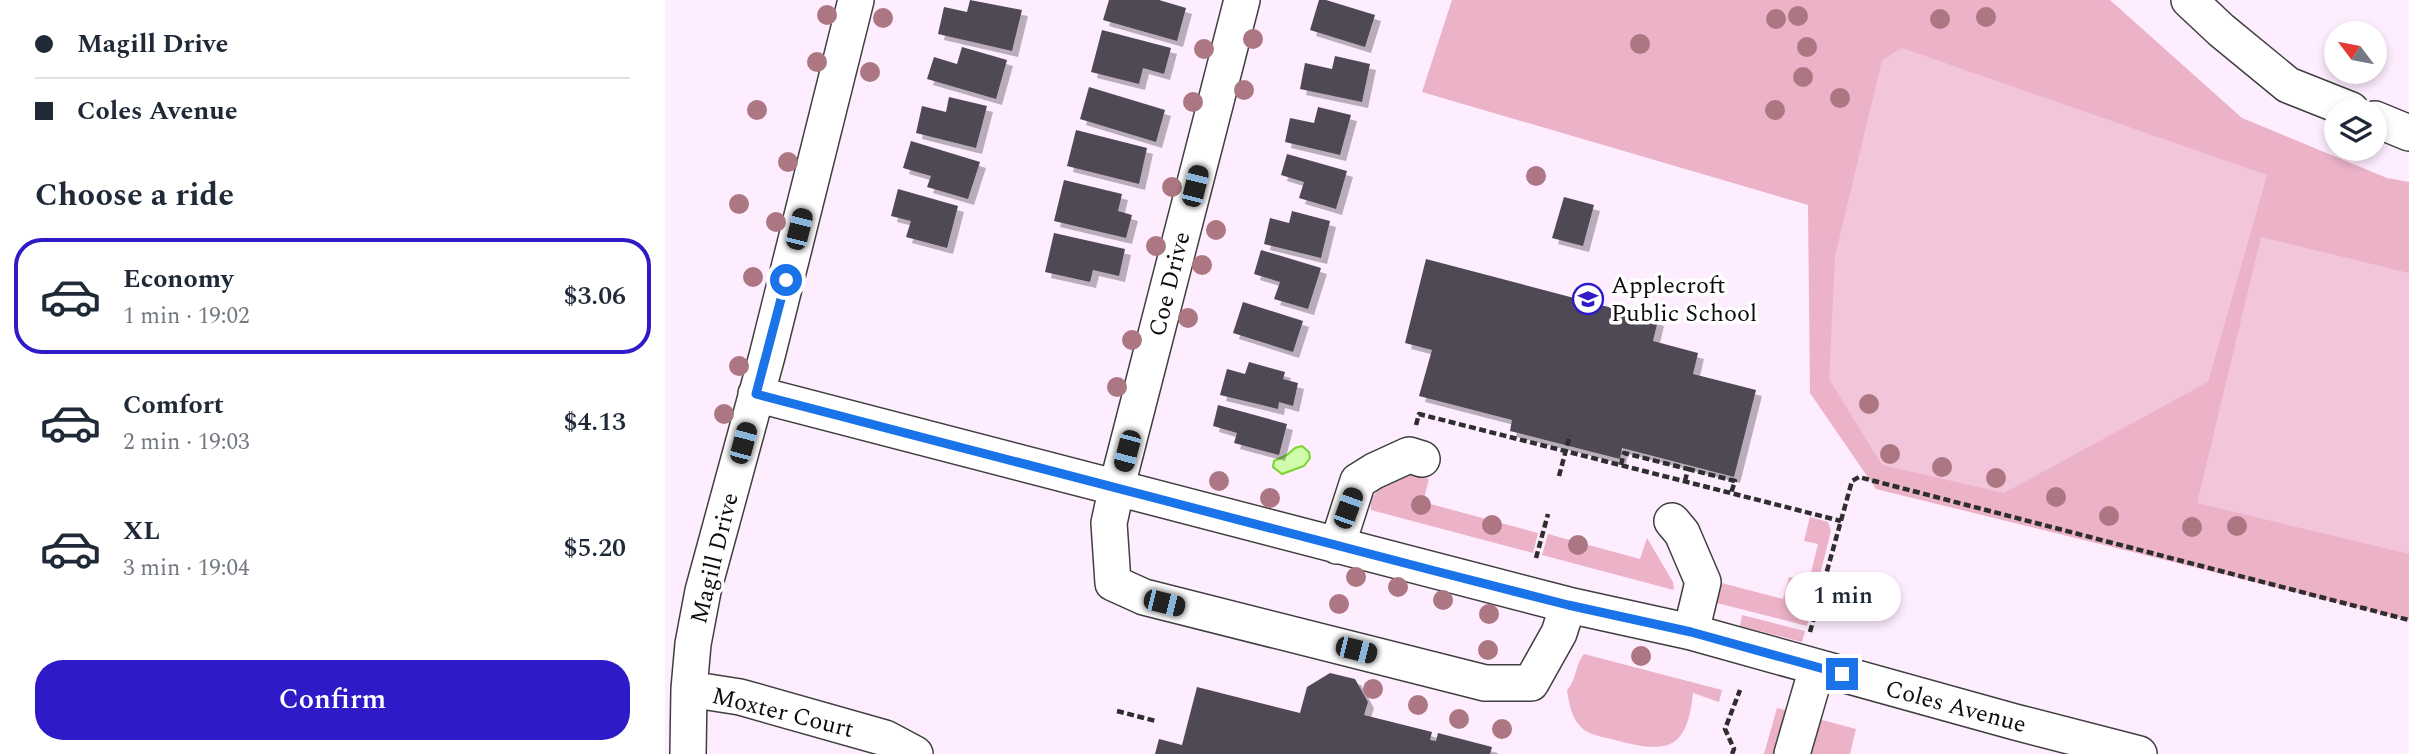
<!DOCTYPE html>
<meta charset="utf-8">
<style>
:root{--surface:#fff;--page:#f2f2f3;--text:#1f2937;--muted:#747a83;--line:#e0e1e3;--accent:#2e1ac7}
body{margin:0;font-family:Spectral,serif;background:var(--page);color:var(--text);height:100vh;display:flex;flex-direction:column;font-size:26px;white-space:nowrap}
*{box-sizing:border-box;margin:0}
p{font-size:23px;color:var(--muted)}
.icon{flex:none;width:38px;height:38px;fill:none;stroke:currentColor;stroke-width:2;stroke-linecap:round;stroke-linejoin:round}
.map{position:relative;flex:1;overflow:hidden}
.details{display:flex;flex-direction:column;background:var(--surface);width:665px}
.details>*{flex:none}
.banner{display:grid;align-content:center;height:154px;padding:0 35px;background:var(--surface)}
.needle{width:46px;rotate:302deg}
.controls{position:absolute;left:1659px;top:21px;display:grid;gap:14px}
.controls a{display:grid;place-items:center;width:63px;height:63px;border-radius:50%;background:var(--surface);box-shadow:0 4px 10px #0003;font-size:35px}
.end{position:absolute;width:32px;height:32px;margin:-16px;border:9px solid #1a73e8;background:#fff;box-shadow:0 0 0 4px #fff}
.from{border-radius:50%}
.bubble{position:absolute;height:49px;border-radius:24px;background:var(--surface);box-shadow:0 4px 10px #0003;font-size:23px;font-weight:600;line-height:49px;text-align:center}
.car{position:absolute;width:21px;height:42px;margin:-21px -10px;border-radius:9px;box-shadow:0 0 5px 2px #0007;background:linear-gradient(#222 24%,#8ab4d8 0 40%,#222 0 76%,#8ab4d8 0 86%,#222 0)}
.banner b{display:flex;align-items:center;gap:24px;height:66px;font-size:26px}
.banner b+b{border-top:2px solid var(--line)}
.banner i{width:18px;height:18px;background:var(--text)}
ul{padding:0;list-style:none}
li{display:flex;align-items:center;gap:21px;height:116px;margin:0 14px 10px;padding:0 21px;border:4px solid transparent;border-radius:28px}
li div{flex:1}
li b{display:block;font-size:26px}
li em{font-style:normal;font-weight:600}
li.current{border-color:var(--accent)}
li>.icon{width:63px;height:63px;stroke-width:1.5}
h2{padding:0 35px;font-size:32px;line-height:84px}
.button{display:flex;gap:14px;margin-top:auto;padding:14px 35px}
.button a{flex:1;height:80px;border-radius:28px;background:var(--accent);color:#fff;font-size:28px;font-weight:600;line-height:80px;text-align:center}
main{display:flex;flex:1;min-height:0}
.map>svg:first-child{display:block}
.green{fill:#ecb2c7}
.pitch{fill:#f3c5db}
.water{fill:#d0fbac;stroke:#77d72d;stroke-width:2}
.building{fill:#504856;filter:url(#shadow)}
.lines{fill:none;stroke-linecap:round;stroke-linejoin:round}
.minor-casing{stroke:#3f3f3f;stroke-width:38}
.path{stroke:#2e2e2e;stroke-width:4.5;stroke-dasharray:7 3.5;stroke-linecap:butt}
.minor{stroke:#fff;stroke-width:35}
.tree{fill:#ac7782}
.route{stroke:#1a73e8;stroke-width:9}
.labels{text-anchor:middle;stroke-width:7;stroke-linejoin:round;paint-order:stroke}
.street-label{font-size:24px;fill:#0c0c0c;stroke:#fff}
.poi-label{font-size:24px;fill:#0c0c0c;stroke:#fff;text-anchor:start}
</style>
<main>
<section class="details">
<div class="banner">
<b><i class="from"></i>Magill Drive</b>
<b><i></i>Coles Avenue</b>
</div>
<h2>Choose a ride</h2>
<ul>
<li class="current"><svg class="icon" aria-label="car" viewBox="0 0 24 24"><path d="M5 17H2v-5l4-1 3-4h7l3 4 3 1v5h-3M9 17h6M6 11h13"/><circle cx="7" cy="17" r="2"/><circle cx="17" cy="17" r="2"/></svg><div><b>Economy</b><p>1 min · 19:02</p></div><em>$3.06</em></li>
<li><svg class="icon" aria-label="car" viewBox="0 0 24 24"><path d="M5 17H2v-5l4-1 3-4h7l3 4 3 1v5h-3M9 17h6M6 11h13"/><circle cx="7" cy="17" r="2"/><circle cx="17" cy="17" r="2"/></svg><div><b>Comfort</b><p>2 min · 19:03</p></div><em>$4.13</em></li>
<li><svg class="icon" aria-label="car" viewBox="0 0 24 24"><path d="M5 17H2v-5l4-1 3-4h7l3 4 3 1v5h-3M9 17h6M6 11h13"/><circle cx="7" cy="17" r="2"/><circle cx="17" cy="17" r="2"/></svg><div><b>XL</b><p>3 min · 19:04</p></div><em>$5.20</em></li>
</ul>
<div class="button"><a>Confirm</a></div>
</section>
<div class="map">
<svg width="1744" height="754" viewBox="0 0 1744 754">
<defs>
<filter id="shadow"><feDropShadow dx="6" dy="6" stdDeviation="0" flood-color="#0004"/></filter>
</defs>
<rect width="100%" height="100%" fill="#feecff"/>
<path class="green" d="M787,0H1445L1577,118L1722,178L1744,182V620L1211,489L1145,393L1143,205L757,92Z
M742,473L764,479L758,502L873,533L868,553L706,510C703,489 727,482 742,473Z
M1145,517L1163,522L1166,531L1142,626L1044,601L1049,581L1118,599L1124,577L1144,581L1153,544L1139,541Z
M883,534L975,559L982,538L1008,582L1009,590L877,555Z
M1077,615L1140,631L1137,642L1075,626Z
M919,654L1057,690L1054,702L1028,693C1022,751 1002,754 950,740C940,737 922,735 915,726C906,717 904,702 902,690C912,680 910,664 919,654Z
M1112,708L1191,729L1185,754H1099Z"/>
<path class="pitch" d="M1237,48L1602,175L1543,382L1339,493L1217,465L1164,379L1170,256L1217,60Z
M1596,237L1744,273V554L1532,503Z"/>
<path class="water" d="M637,446L644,452L645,458L639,466L617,474L608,467L609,461L622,455L630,448Z"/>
<path class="building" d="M305,0L357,10L347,51L273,34L279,7L302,12Z
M444,0H494L521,8L512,41L438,20Z
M654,0H661L710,15L700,47L645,30Z
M437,30L506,48L499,74L478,68L474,84L426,72Z
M297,47L342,60L331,99L262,79L269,57L292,64Z
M670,56L705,64L697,102L635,89L640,63L667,69Z
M424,87L500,110L491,142L415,119Z
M284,97L322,106L311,148L251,133L257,106L281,112Z
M653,107L686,115L675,155L620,142L625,118L649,123Z
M411,130L482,148L474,184L402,166Z
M246,141L315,162L303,199L262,187L266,176L238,168Z
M622,154L682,171L671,209L634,198L639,182L616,175Z
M399,180L457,194L453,211L467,215L461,238L389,221Z
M233,189L293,206L282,248L241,237L246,221L226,216Z
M899,197L929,205L918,246L887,238Z
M627,211L665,221L656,258L599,244L605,218L624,223Z
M389,233L460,249L454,276L428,270L425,282L380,272Z
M596,250L656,268L643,309L609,299L615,282L589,274Z
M761,259L993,320L988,341L1033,353L1028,374L1091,390L1069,477L957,448L955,459L845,431L847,420L754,396L767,350L740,343Z
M578,302L638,321L628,352L568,333Z
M584,362L620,372L618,379L633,383L628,406L614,402L613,409L555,395L562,369L580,374Z
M553,405L622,424L614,455L569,443L572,433L548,426Z
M665,673L690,679L703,702L699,715L767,732L765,740L771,741L773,733L827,747L825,754H490L494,739L517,745L532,687L635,713L642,687Z"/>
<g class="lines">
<g class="minor-casing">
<path id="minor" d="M577,0L452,486L444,523L448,583L479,597L820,683H866L894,633L903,605
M1524,0L1556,30L1623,85L1686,110
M1710,119L1744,133
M91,394L903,605L1026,632L1350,722L1474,754
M1007,521L1017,533L1038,582L1026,632
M672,546L693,481L709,471L744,455L757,459
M24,689L75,697L220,738L250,754
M23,754L24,689L28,644L38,591L102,356L191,0
M1127,754L1152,668"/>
</g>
<path class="path" d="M751,425L754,414L1176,521
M956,465L959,453L1023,469L1020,481
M1023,469L1070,481L1066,493
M894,476L905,435
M871,558L883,514
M1145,632L1187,481L1194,477L1744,620
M452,711L491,721
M1067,754L1069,749L1060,729L1075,690"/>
<use href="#minor" class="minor"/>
</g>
<g class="tree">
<circle cx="162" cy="15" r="10"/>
<circle cx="1133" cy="16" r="10"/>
<circle cx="1321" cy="17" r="10"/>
<circle cx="218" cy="18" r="10"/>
<circle cx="1111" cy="19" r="10"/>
<circle cx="1275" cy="19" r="10"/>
<circle cx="588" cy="39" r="10"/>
<circle cx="975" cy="44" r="10"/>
<circle cx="1142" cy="47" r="10"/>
<circle cx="539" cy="49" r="10"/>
<circle cx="152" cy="62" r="10"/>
<circle cx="205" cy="72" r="10"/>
<circle cx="1138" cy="77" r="10"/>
<circle cx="579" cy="90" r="10"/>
<circle cx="1175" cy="98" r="10"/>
<circle cx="528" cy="102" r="10"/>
<circle cx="92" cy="110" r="10"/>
<circle cx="1110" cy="110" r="10"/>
<circle cx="123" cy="162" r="10"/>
<circle cx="871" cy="176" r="10"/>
<circle cx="507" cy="187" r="10"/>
<circle cx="74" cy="204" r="10"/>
<circle cx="111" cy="222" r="10"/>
<circle cx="551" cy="230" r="10"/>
<circle cx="491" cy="246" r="10"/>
<circle cx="537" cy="265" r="10"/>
<circle cx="88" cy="277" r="10"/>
<circle cx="523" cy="318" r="10"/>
<circle cx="467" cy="340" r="10"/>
<circle cx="74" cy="366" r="10"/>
<circle cx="452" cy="387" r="10"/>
<circle cx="1204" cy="404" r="10"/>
<circle cx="59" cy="414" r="10"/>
<circle cx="1225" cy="454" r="10"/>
<circle cx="1277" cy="467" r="10"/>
<circle cx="1331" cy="478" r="10"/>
<circle cx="554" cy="481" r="10"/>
<circle cx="1391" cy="497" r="10"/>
<circle cx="605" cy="498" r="10"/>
<circle cx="756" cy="505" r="10"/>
<circle cx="1444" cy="516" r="10"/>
<circle cx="827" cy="525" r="10"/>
<circle cx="1572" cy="526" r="10"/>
<circle cx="1527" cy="527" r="10"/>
<circle cx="913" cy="545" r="10"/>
<circle cx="691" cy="577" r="10"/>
<circle cx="733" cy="587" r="10"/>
<circle cx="778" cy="600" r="10"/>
<circle cx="674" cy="604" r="10"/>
<circle cx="824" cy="614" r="10"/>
<circle cx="823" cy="650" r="10"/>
<circle cx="976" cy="656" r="10"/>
<circle cx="708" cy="689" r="10"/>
<circle cx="753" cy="705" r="10"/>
<circle cx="794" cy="719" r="10"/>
<circle cx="837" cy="729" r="10"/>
</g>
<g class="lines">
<path class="route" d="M121,280L91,394L774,572L903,605L1026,632L1177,674"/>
</g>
<defs>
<g id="school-ring" transform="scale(1.575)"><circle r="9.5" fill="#fff" stroke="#2e1ac7" stroke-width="1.5"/><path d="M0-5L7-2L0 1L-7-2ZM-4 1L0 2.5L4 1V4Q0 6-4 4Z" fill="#2e1ac7"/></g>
</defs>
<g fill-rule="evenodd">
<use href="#school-ring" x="923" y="299"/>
</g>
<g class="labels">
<g class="street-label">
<text transform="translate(504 284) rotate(-76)" y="8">Coe Drive</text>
<text transform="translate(49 558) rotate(-76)" y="8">Magill Drive</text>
<text transform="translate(1291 706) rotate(15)" y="8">Coles Avenue</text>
<text transform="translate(118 712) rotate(14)" y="8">Moxter Court</text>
</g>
<g class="poi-label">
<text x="946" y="293">Applecroft<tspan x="946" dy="28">Public School</tspan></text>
</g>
</g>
</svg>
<div class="controls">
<a><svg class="needle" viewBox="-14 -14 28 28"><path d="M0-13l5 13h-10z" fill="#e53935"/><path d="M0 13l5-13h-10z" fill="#747a83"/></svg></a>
<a><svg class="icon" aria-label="layers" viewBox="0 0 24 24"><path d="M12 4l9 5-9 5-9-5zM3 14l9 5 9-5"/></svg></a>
</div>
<i class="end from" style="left:121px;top:280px"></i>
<i class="end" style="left:1177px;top:674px"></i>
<div class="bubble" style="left:1120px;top:572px;width:116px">1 min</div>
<i class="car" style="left:530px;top:186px;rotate:14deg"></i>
<i class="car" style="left:134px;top:229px;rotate:14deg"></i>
<i class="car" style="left:78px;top:443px;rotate:15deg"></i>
<i class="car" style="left:462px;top:451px;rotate:195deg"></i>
<i class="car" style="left:683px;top:508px;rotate:20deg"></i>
<i class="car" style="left:499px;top:603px;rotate:104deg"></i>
<i class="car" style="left:691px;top:650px;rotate:104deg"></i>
</div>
</main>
